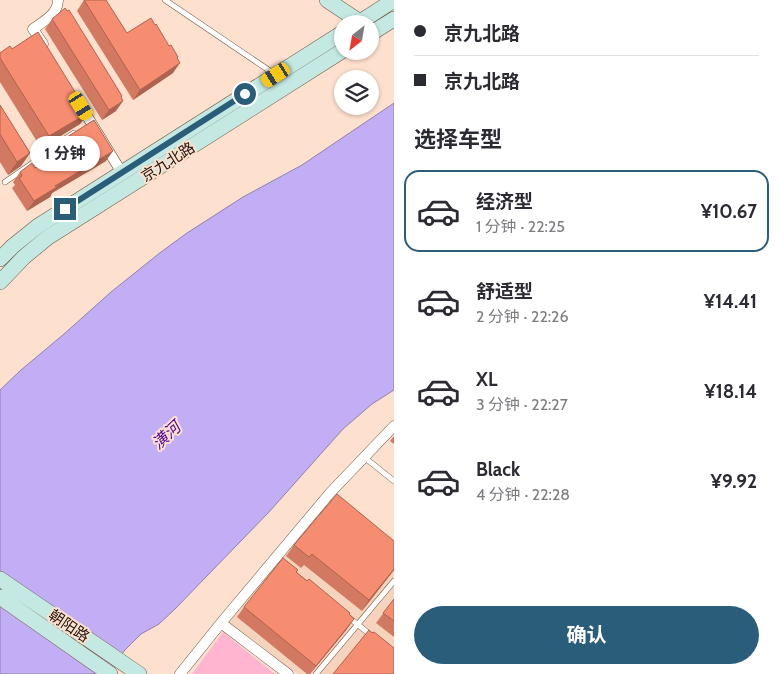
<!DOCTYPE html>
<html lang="zh">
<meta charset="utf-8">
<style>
:root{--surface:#fff;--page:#f2f2f3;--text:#2b2b33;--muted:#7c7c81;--line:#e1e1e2;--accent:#2a5d7a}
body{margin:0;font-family:Cabin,"Noto Sans SC",sans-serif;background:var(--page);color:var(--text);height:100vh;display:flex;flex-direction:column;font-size:19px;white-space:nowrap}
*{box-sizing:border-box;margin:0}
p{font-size:16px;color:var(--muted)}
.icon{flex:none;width:28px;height:28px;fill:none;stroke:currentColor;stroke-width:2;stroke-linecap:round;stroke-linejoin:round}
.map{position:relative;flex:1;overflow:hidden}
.drawer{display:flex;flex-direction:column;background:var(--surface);width:385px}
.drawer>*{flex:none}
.banner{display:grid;align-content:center;height:110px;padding:0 20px;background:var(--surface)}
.needle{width:32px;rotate:211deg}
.buttons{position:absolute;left:334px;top:15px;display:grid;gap:10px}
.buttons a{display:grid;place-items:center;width:45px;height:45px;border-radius:50%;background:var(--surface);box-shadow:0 1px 4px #0004;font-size:25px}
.end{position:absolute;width:22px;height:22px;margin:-11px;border:6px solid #2a5d7a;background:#fff;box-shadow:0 0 0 2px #fff}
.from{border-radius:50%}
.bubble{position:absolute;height:35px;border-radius:18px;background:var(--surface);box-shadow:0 1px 4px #0004;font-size:16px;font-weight:700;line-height:35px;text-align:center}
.car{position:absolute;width:15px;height:30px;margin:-15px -8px;border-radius:6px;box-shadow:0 0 4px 1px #0007;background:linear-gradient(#f5c518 24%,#345 0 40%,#f5c518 0 76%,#345 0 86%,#f5c518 0)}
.banner b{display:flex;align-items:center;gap:18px;height:48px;font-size:19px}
.banner b+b{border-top:1px solid var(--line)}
.banner i{width:12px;height:12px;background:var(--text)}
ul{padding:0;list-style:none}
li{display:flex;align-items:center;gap:15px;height:82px;margin:0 10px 8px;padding:0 10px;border:2px solid transparent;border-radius:15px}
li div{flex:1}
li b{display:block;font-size:19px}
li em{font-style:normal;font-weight:700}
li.selected{border-color:var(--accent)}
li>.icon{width:45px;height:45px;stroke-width:1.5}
h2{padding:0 20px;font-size:22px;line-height:60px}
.button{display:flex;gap:10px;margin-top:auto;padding:10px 20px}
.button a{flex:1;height:58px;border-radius:30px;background:var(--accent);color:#fff;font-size:20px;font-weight:700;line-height:58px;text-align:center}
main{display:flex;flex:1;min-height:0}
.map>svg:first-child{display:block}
.built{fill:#f5d3bc}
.green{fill:#ffb5cf}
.water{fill:#c1aef5;stroke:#9180af}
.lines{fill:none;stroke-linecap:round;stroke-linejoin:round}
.service-casing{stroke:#735540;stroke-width:6}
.minor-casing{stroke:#735540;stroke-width:11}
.secondary-casing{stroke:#735540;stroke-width:16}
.service{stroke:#fff;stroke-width:5}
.minor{stroke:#fff;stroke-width:10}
.secondary{stroke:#c3e9e2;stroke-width:15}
.wall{fill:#d47961}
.shaded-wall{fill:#ac634f}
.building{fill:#f68d71;stroke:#ac634f}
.route{stroke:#2a5d7a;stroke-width:6}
.labels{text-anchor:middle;stroke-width:4;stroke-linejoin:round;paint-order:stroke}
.street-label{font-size:15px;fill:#20140c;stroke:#fde0cd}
.water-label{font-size:16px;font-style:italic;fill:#4d0397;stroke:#fde0cd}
</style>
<main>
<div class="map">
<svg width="394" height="674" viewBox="0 0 394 674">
<rect width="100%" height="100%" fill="#fde0cd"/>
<path class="built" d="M331,497L394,550V674H298L229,622Z"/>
<path class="green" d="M223,632L275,674H192Z"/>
<path class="water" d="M394,103V390L372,404L343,429L269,512L175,609L159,624L141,634L124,651L110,674H0V390L21,370L64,334L111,292L161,252L187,233L243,197L302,165Z"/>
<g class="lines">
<g class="service-casing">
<path id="service" d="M165,0L273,73
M5,182L40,158L46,151L74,133
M364,457L394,481
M347,616L372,636
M316,674L394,581"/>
</g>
<g class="minor-casing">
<path id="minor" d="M43,44L33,29C44,21 58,14 58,0
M79,103L122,173
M221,623L288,674
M180,674L221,623L330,493L394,426"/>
</g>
<g class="secondary-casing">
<path id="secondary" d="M327,0L360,22
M357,24L394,0
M370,34L394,19
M0,259L13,246L38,226L342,33
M0,282L24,257L47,238L342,51
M0,579L139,674
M0,597L110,674"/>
</g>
<use href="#service" class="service"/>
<use href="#minor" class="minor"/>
<use href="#secondary" class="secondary"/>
</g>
<path class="wall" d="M84,0L127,33L177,58L173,73L133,100L77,11Z
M52,19L116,111L102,120L45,29Z
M12,49L88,113L80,124L41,148L0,82V53Z
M0,105L30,153L21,166L8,175L0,162Z
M59,142L106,161L52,193L50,197L27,211L12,188L15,185L13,182L20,172L45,168L57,161L52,152Z
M394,436V444L390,441Z
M294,545L394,570L362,611L304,565L301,568L286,556Z
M296,572L349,614L347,629L310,674H307L237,617L244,607Z
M394,599V637L376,623Z"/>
<path class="shaded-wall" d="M180,63L173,73L133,100L140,90Z
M123,101L116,111L102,120L109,110Z
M88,113L80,124L41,148L49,136Z
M113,151L106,161L52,193L50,197L27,211L34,201L55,186Z
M30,153L21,166L8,175L17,162Z
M394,569V570L362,611L369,600Z
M354,619L347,629L310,674L316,666Z"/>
<path class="building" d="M84,0H106L127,33L151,18L155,25L156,24L169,46L171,45L178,57L177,58L180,63L140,90Z
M65,8L67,11L69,10L122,96L121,97L123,101L109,110L52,19Z
M38,32L88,113L49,136L0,58V53L10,46L12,49Z
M0,105L30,153L17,162L0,134Z
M94,120L113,151L55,186L57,187L34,201L19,178L22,176L20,172L32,163L35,168L42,164L45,168L66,155L59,142Z
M337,494L394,541V569L369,600L312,554L309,557L294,545Z
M283,558L298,570L296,572L307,581L309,579L350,613L349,614L354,619L316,666L244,607Z
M394,599V621L383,613Z
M369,630L372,633L374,632L394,648V674H333Z"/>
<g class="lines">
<path class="route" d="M65,209L245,94"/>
</g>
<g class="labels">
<g class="street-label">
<text transform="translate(168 162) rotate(-32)" y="5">京九北路</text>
<text transform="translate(69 626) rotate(34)" y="5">朝阳路</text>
</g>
<g class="water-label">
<text transform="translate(166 435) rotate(-43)" y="6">潢河</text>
</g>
</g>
</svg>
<div class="buttons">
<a><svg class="needle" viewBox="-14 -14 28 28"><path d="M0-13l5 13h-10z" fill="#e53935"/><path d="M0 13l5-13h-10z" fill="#7c7c81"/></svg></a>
<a><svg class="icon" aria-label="layers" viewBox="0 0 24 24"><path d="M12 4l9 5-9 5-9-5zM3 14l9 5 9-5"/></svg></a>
</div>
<i class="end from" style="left:245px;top:94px"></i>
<i class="end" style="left:65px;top:209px"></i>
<div class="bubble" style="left:30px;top:136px;width:70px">1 分钟</div>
<i class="car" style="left:276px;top:75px;rotate:237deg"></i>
<i class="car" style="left:81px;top:106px;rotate:148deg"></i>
</div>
<section class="drawer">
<div class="banner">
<b><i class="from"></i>京九北路</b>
<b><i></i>京九北路</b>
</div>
<h2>选择车型</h2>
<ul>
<li class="selected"><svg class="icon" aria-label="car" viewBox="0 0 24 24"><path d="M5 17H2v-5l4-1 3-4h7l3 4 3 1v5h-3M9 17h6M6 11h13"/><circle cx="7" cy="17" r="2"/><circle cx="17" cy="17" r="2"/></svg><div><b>经济型</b><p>1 分钟 · 22:25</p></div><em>¥10.67</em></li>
<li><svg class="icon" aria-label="car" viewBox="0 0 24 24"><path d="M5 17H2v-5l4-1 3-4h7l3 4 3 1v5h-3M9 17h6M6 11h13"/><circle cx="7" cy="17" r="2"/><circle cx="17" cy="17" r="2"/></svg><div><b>舒适型</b><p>2 分钟 · 22:26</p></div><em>¥14.41</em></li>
<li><svg class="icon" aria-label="car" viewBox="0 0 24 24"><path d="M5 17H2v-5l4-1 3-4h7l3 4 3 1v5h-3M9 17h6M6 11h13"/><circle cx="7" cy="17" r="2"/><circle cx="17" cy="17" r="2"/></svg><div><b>XL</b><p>3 分钟 · 22:27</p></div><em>¥18.14</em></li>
<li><svg class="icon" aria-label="car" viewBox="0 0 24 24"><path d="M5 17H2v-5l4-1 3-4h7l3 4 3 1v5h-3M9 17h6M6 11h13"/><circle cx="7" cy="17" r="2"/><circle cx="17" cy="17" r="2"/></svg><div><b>Black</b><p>4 分钟 · 22:28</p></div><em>¥9.92</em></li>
</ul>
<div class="button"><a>确认</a></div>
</section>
</main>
